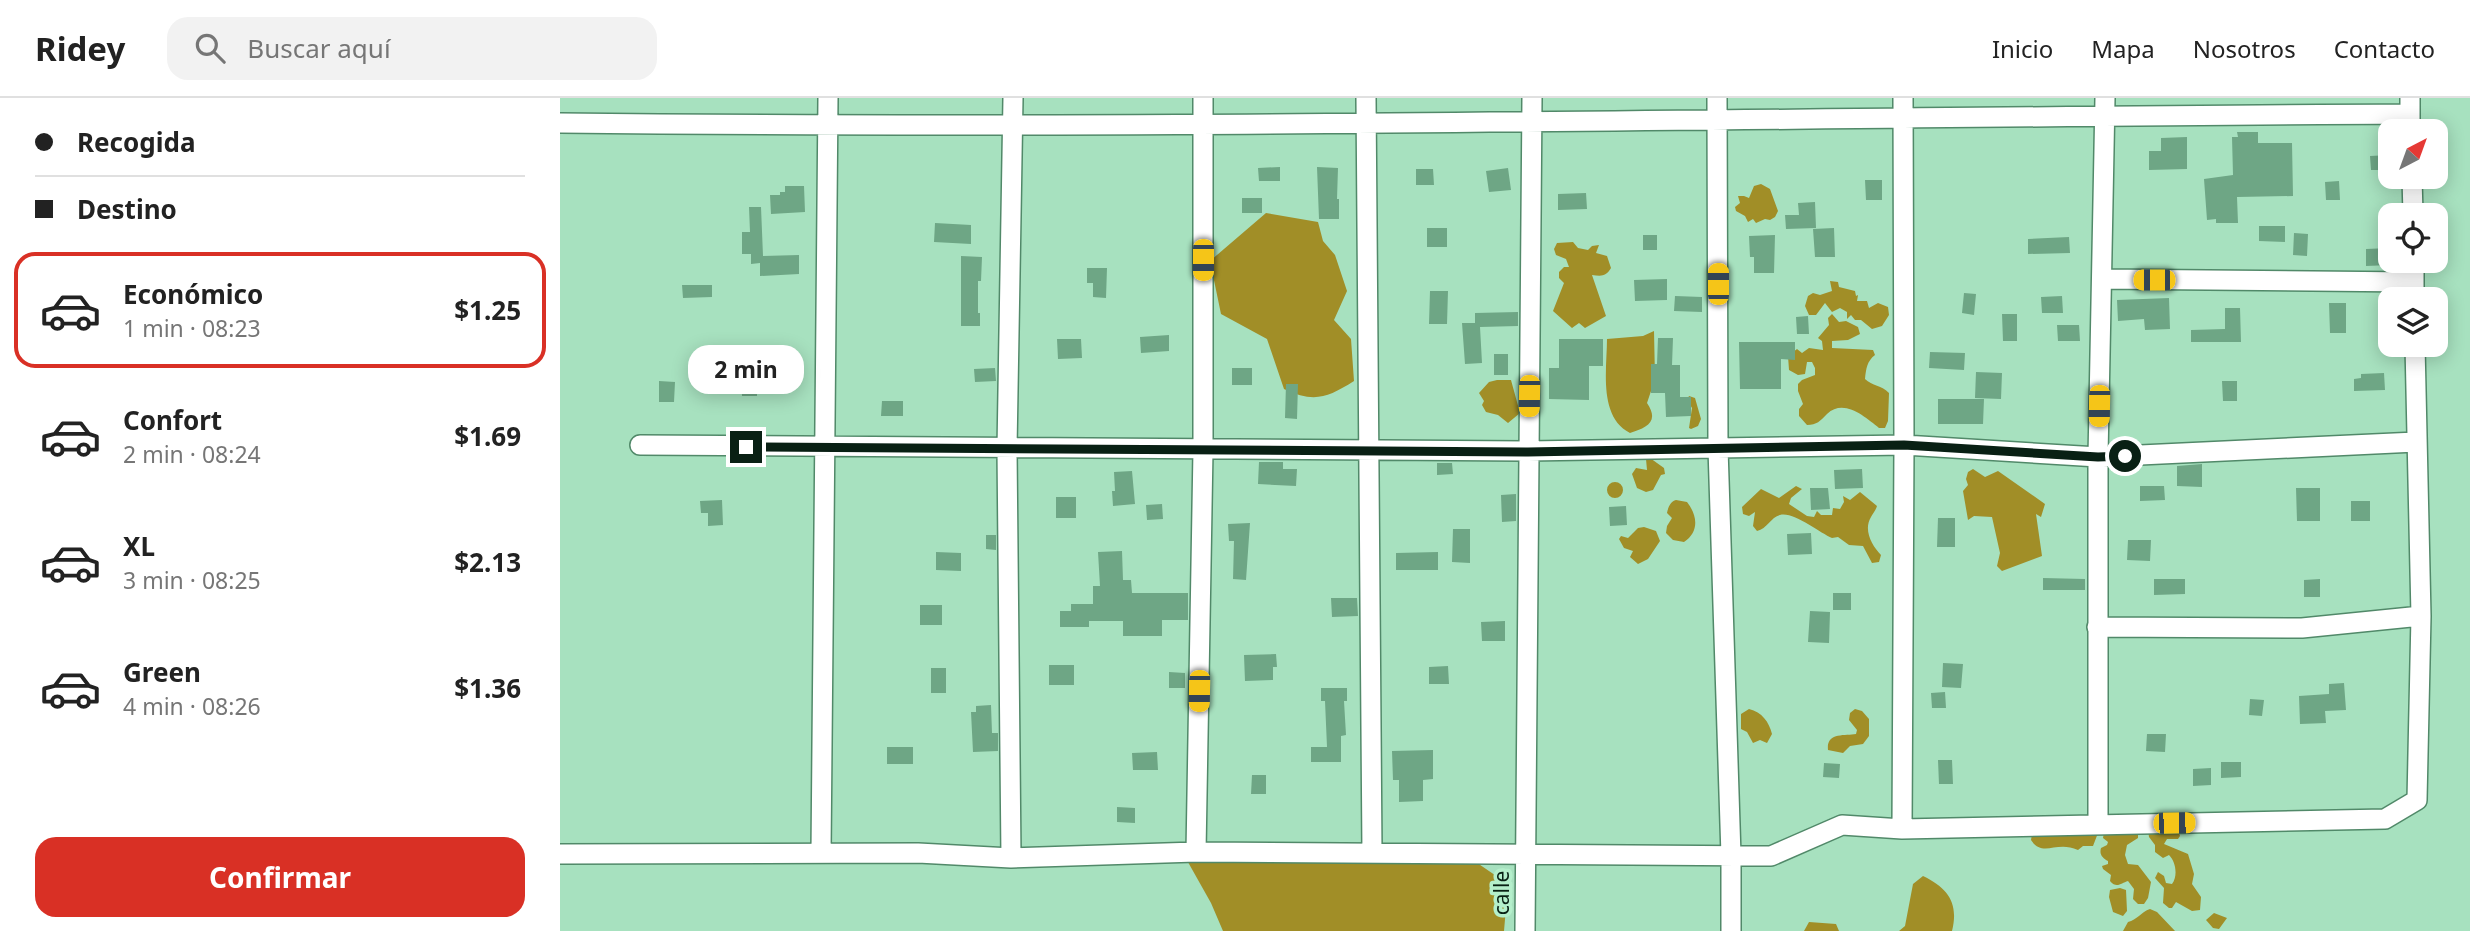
<!DOCTYPE html>
<html lang="es">
<meta charset="utf-8">
<style>
:root{--surface:#fff;--page:#f2f2f2;--text:#222;--muted:#767676;--line:#e0e0e0;--accent:#d93025}
body{margin:0;font-family:"Noto Sans",sans-serif;background:var(--page);color:var(--text);height:100vh;display:flex;flex-direction:column;font-size:26px;white-space:nowrap}
*{box-sizing:border-box;margin:0}
p{font-size:23px;color:var(--muted)}
.icon{flex:none;width:38px;height:38px;fill:none;stroke:currentColor;stroke-width:2;stroke-linecap:round;stroke-linejoin:round}
.map{position:relative;flex:1;overflow:hidden}
.drawer{display:flex;flex-direction:column;background:var(--surface);width:560px}
.drawer>*{flex:none}
.guide{display:grid;align-content:center;height:154px;padding:0 35px;background:var(--surface)}
.needle{width:46px;rotate:41deg}
.fabs{position:absolute;left:1818px;top:21px;display:grid;gap:14px}
.fabs a{display:grid;place-items:center;width:70px;height:70px;border-radius:14px;background:var(--surface);box-shadow:0 4px 18px #0003;font-size:35px}
.end{position:absolute;width:32px;height:32px;margin:-16px;border:9px solid #092014;background:#fff;box-shadow:0 0 0 4px #fff}
.from{border-radius:50%}
.bubble{position:absolute;height:49px;border-radius:21px;background:var(--surface);box-shadow:0 4px 18px #0003;font-size:23px;font-weight:700;line-height:49px;text-align:center}
.car{position:absolute;width:21px;height:42px;margin:-21px -10px;border-radius:9px;box-shadow:0 0 5px 2px #0007;background:linear-gradient(#f5c518 24%,#345 0 40%,#f5c518 0 76%,#345 0 86%,#f5c518 0)}
.guide b{display:flex;align-items:center;gap:24px;height:66px;font-size:26px}
.guide b+b{border-top:2px solid var(--line)}
.guide i{width:18px;height:18px;background:var(--text)}
ul{padding:0;list-style:none}
li{display:flex;align-items:center;gap:21px;height:116px;margin:0 14px 10px;padding:0 21px;border:4px solid transparent;border-radius:21px}
li div{flex:1}
li b{display:block;font-size:26px}
li em{font-style:normal;font-weight:700}
li.selected{border-color:var(--accent)}
li>.icon{width:63px;height:63px;stroke-width:1.5}
.button{display:flex;gap:14px;margin-top:auto;padding:14px 35px}
.button a{flex:1;height:80px;border-radius:21px;background:var(--accent);color:#fff;font-size:28px;font-weight:700;line-height:80px;text-align:center}
header{display:flex;align-items:center;gap:42px;box-sizing:border-box;height:98px;padding:0 35px;background:var(--surface);border-bottom:2px solid var(--line)}
header strong{font-size:33px}
nav{display:flex;gap:38px;margin-inline-start:auto;font-size:24px}
.search{width:490px;height:63px;background:var(--page);display:flex;align-items:center;gap:18px;box-sizing:border-box;padding:0 24px;border-radius:21px;color:var(--muted);font-size:26px}
main{display:flex;flex:1;min-height:0}
.map>svg:first-child{display:block}
.forest{fill:#a18e27}
.building{fill:#6ea685}
.lines{fill:none;stroke-linecap:round;stroke-linejoin:round}
.minor-casing{stroke:#518969;stroke-width:22}
.minor{stroke:#fff;stroke-width:19}
.route{stroke:#092014;stroke-width:9}
.labels{text-anchor:middle;stroke-width:7;stroke-linejoin:round;paint-order:stroke}
.street-label{font-size:21px;fill:#092014;stroke:#b4efcb}
</style>
<header>
<strong>Ridey</strong>
<div class="search"><svg class="icon" aria-label="search" viewBox="0 0 24 24"><circle cx="10" cy="10" r="6"/><path d="M15 15l6 6"/></svg>Buscar aquí</div>
<nav><a>Inicio</a><a>Mapa</a><a>Nosotros</a><a>Contacto</a></nav>
</header>
<main>
<section class="drawer">
<div class="guide">
<b><i class="from"></i>Recogida</b>
<b><i></i>Destino</b>
</div>
<ul>
<li class="selected"><svg class="icon" aria-label="car" viewBox="0 0 24 24"><path d="M5 17H2v-5l4-1 3-4h7l3 4 3 1v5h-3M9 17h6M6 11h13"/><circle cx="7" cy="17" r="2"/><circle cx="17" cy="17" r="2"/></svg><div><b>Económico</b><p>1 min · 08:23</p></div><em>$1.25</em></li>
<li><svg class="icon" aria-label="car" viewBox="0 0 24 24"><path d="M5 17H2v-5l4-1 3-4h7l3 4 3 1v5h-3M9 17h6M6 11h13"/><circle cx="7" cy="17" r="2"/><circle cx="17" cy="17" r="2"/></svg><div><b>Confort</b><p>2 min · 08:24</p></div><em>$1.69</em></li>
<li><svg class="icon" aria-label="car" viewBox="0 0 24 24"><path d="M5 17H2v-5l4-1 3-4h7l3 4 3 1v5h-3M9 17h6M6 11h13"/><circle cx="7" cy="17" r="2"/><circle cx="17" cy="17" r="2"/></svg><div><b>XL</b><p>3 min · 08:25</p></div><em>$2.13</em></li>
<li><svg class="icon" aria-label="car" viewBox="0 0 24 24"><path d="M5 17H2v-5l4-1 3-4h7l3 4 3 1v5h-3M9 17h6M6 11h13"/><circle cx="7" cy="17" r="2"/><circle cx="17" cy="17" r="2"/></svg><div><b>Green</b><p>4 min · 08:26</p></div><em>$1.36</em></li>
</ul>
<div class="button"><a>Confirmar</a></div>
</section>
<div class="map">
<svg width="1910" height="833" viewBox="0 0 1910 833">
<rect width="100%" height="100%" fill="#a7e1bf"/>
<path class="forest" d="M1201,86L1210,91L1218,113L1215,119L1210,122L1205,121L1196,125L1193,121L1188,124L1185,118L1176,113L1175,109L1180,105L1178,98H1184L1189,100L1194,88Z
M706,115L758,124L763,143L775,157L787,193L774,222L791,241L794,283C767,300 754,305 724,291L707,241L661,216L650,163Z
M1013,144L1018,150L1028,152L1032,148L1039,147L1036,155L1047,158L1051,170C1046,179 1041,178 1032,177L1046,218L1025,230L1019,225L1012,230L993,213L1004,185L999,180V174L1004,169H1009L1006,161L996,157L994,151L997,145Z
M1270,183L1278,184L1279,189L1295,193L1296,198L1298,197L1297,203H1307L1309,210L1318,205L1328,209L1329,217L1322,228L1312,231L1301,222H1295L1291,217L1287,221V214L1280,210L1272,214L1265,205L1256,217H1249L1245,208L1248,198L1253,195L1260,197L1272,193Z
M1272,216L1279,224L1286,223L1298,229L1300,236L1288,242L1272,243V250L1313,252L1315,257C1307,263 1306,271 1305,281C1312,288 1322,287 1329,295L1328,323L1325,330H1319C1305,319 1284,300 1267,316C1260,323 1257,327 1247,327L1239,318V311L1243,306L1238,293V286L1242,282L1255,277V270L1252,264H1247L1245,276L1238,277L1229,272L1228,258L1237,251L1242,255L1249,250L1263,252L1262,243L1258,240L1269,227L1268,220Z
M1094,233L1095,281L1087,305C1100,324 1086,330 1070,335C1038,319 1047,270 1047,241L1083,238Z
M937,282H951L960,315L948,325L938,317L926,314L922,307L924,303L919,295L929,284Z
M1129,298L1135,300L1141,321L1138,328L1131,331L1129,330L1132,310L1127,302Z
M1090,360L1104,370L1105,376L1101,377L1093,392L1086,394L1077,390L1072,376L1076,370L1087,372L1086,361Z
M1413,371L1425,379L1438,373L1485,406L1481,419L1476,416L1482,458L1442,473L1437,468L1440,455L1432,419L1414,418L1408,422L1403,393L1408,387L1406,381L1408,374Z
M1047 392a8 8 0 1 1 16 0a8 8 0 1 1-16 0Z
M1236,388L1242,391L1231,400L1229,406L1247,418L1254,419L1257,413L1261,417H1272L1273,410L1280,411L1284,404L1283,398L1290,402L1300,394L1317,408C1316,412 1313,415 1311,419C1303,432 1312,448 1321,457L1319,464L1312,465L1303,448L1289,447L1278,439L1272,440C1260,435 1233,413 1220,417C1211,419 1207,431 1197,433L1193,428L1195,414L1189,418L1183,416L1182,409L1201,391L1219,400Z
M1116,402L1127,404C1138,418 1139,434 1124,444L1113,442L1106,435L1107,428L1112,420L1107,415C1108,409 1111,403 1116,402Z
M1084,429L1096,433L1100,443L1088,461L1078,466L1070,459L1073,453L1064,450L1059,441L1061,438L1068,440L1078,430Z
M1189,611C1202,614 1209,624 1212,636L1207,645L1200,642L1193,645L1187,634L1181,631V616Z
M1295,611L1302,613L1309,621V638L1303,646L1290,648L1283,655L1268,652C1266,634 1285,638 1296,636L1297,632L1289,622L1290,615Z
M1588,732H1618L1620,738L1618,741H1607L1604,746L1628,756L1634,776L1632,786L1641,799L1640,812L1632,813L1616,804L1612,810H1609L1603,805L1604,790L1595,780L1598,774L1604,778L1606,785L1612,786C1618,778 1616,764 1609,757L1603,760L1595,754V747L1589,739Z
M1544,734H1578V740L1567,747L1565,757L1568,766L1578,767L1591,784L1588,800L1584,806H1578L1573,801L1574,791L1568,783C1561,785 1557,791 1550,783L1551,777L1543,771L1542,768L1548,766V763C1543,760 1539,757 1541,750L1547,747L1548,744L1543,740Z
M1538,735L1533,748H1523L1518,752C1496,742 1483,760 1471,742L1472,736Z
M624,757L907,758L948,786L944,833H663L651,805Z
M1363,778C1388,790 1399,805 1392,833H1339L1345,828L1353,786Z
M1560,790L1566,792L1567,813L1563,818L1553,814L1549,799L1550,792Z
M1590,811L1597,814L1615,833H1563L1568,824C1577,822 1581,814 1590,811Z
M1654,815L1667,820L1659,831L1653,830L1646,822Z
M1249,824L1276,826L1279,833H1244Z"/>
<path class="building" d="M1677,34H1698V45H1732L1733,98L1677,99L1678,125H1656V121L1647,122L1644,81L1673,77L1672,39H1678Z
M1627,39V71L1589,72V53H1601V40Z
M1830,57V72H1811L1810,58Z
M720,69V83H699L698,70Z
M757,69L778,70L777,101H779V121H759Z
M948,70L951,92L929,94L926,73Z
M856,71H873L874,87H856Z
M1305,82H1322V102H1306Z
M1779,83L1780,102H1766L1765,84Z
M225,88H244L245,114L211,116L210,97H220V94H225Z
M1026,95L1027,111L998,112V96Z
M682,100H702V115H682Z
M1255,104L1256,130L1226,131L1225,117H1239L1238,105Z
M189,109H201L203,158L239,157V176L200,178V165L191,166V156H182V134H190Z
M375,125L411,127V146L374,144Z
M1699,128H1725V144L1699,143Z
M867,130H887V149H867Z
M1274,130L1275,159H1255L1253,131Z
M1734,135L1748,136L1747,158L1733,157Z
M1083,137H1097V152H1083Z
M1215,137L1214,175H1194V159H1190L1189,138Z
M1509,139L1510,155L1468,156V141Z
M1830,150V167L1806,168V151Z
M401,158L422,159L421,183H418V215H420V228H401Z
M527,170H547L546,200L533,199V185H527Z
M1107,181V202L1075,203L1074,182Z
M122,187H152V199L123,200Z
M870,193H888L887,226H869Z
M1404,195L1416,196L1414,217L1402,215Z
M1115,198L1142,199V214L1114,213Z
M1502,198L1503,215H1482L1481,199Z
M1609,200L1610,231L1585,232L1584,221L1558,223L1557,202Z
M1769,205H1786V235H1770Z
M1665,210H1680L1681,244H1631V232L1665,231Z
M958,214V228L920,229L922,265L905,266L902,225H915V215Z
M1442,216H1457V243H1443Z
M1248,218L1249,236H1237L1236,219Z
M1497,227H1519L1520,243H1498Z
M609,237V253L581,255L580,239Z
M1098,240H1113L1112,267H1120V299H1131V318L1106,319L1105,295H1091V266H1097Z
M497,241H521L522,260L498,261Z
M999,241H1043V268H1029V302L989,301V270H999Z
M1179,244H1235V262L1221,261V291H1180Z
M1370,254L1405,255L1404,272L1369,270Z
M934,256H948V277H934Z
M435,270L436,283L415,284L414,271Z
M672,270H692V287H672Z
M197,272V298H182L181,273Z
M1416,274L1442,275L1441,301L1415,300Z
M1824,275L1825,292L1794,293V281L1801,280V276Z
M99,283L115,284L114,304H99Z
M1662,283H1677V303H1663Z
M726,286H738L737,321L725,320Z
M1378,301H1424L1423,326H1378Z
M322,303H343V318H321Z
M699,364H723V371H737L736,388L698,386Z
M877,365H892L893,376L877,377Z
M1642,366V389L1617,388V368Z
M1302,371L1303,390L1275,391L1274,372Z
M572,373L575,406L553,408L552,393H555L554,374Z
M1580,388H1604L1605,402L1580,403Z
M1250,390H1268L1270,411L1251,412Z
M1736,390H1760V423H1737Z
M956,396V423L942,424L941,397Z
M496,399H516V420H496Z
M162,402L163,427L148,428V415H141L140,403Z
M1791,403H1810V423H1791Z
M602,406L603,421L587,422L586,407Z
M1066,408L1067,427L1050,428L1049,409Z
M1378,420H1395V449H1377Z
M690,425L686,482L673,481L674,443H669L668,426Z
M893,431H910V465L892,464Z
M1251,435L1252,456L1228,457L1227,436Z
M426,437H436V452L426,451Z
M1568,442H1591L1590,463L1567,462Z
M562,453L563,482H571L572,495H628V522H602V538H563V523H529V529H500V513H511V506H533V488H540L538,454Z
M376,454L401,455V473L376,472Z
M878,454V472H836V455Z
M1483,480L1525,481V492H1483Z
M1594,481H1625V496L1594,497Z
M1760,481V499H1744V482Z
M1273,495H1291V512H1273Z
M771,500H797L798,518L772,519Z
M360,507H382V527H360Z
M1250,513L1270,514L1269,545L1248,544Z
M945,523V543H922L921,524Z
M716,556L717,569H713V582L685,583L684,557Z
M1383,565L1403,566L1401,590L1382,589Z
M489,567H514V587H489Z
M888,568L889,586H869V569Z
M371,570H386V595H371Z
M609,574L625,575V590H609Z
M1784,585L1786,612L1765,613L1766,625L1740,626L1739,598L1769,596V586Z
M761,590H787V603H784L786,637L781,638V664H751V649H767L765,603H761Z
M1385,594L1386,610H1372L1371,595Z
M1690,601L1704,602L1702,618L1689,617Z
M431,607L432,635H438V653L413,654L411,614H416V608Z
M1587,636H1606L1605,654L1586,653Z
M327,649H353V666H327Z
M873,652V681L863,682V703L839,704V682H833L832,653Z
M597,654L598,672H573L572,655Z
M1378,662H1392L1393,686H1379Z
M1661,664H1681V679L1661,680Z
M1264,665L1280,666L1279,680L1263,679Z
M1651,670V687L1633,688V671Z
M692,677H706V696H691Z
M557,709L575,710V725L557,724Z"/>
<g class="lines">
<g class="minor-casing">
<path id="minor" d="M806,0L812,755
M1157,0L1158,350L1171,758V833
M1850,0V33
M0,25C617,32 1233,19 1850,16
M1852,79L1853,117
M1854,163V201
M1542,181L1854,184
M80,347L968,353L1344,347L1538,359L1856,344
M1537,529L1742,530L1861,518
M1538,727V359L1545,0
M1342,731L1825,721L1857,702L1861,518L1855,247
M636,754L643,352V0
M261,755L268,0
M0,756L358,755L451,760L636,754L1211,758L1282,727L1342,731L1344,347L1343,0
M451,760L447,351L453,0
M965,833L972,0"/>
</g>
<use href="#minor" class="minor"/>
</g>
<g class="lines">
<path class="route" d="M186,349L968,354L1344,347L1538,359L1565,358"/>
</g>
<g class="labels">
<g class="street-label">
<text transform="translate(942 795) rotate(-90)" y="7">calle</text>
</g>
</g>
</svg>
<div class="fabs">
<a><svg class="needle" viewBox="-14 -14 28 28"><path d="M0-13l5 13h-10z" fill="#e53935"/><path d="M0 13l5-13h-10z" fill="#767676"/></svg></a>
<a><svg class="icon" aria-label="locate" viewBox="0 0 24 24"><circle cx="12" cy="12" r="6"/><path d="M12 2v4M12 18v4M2 12h4M18 12h4"/></svg></a>
<a><svg class="icon" aria-label="layers" viewBox="0 0 24 24"><path d="M12 4l9 5-9 5-9-5zM3 14l9 5 9-5"/></svg></a>
</div>
<i class="end from" style="left:1565px;top:358px"></i>
<i class="end" style="left:186px;top:349px"></i>
<div class="bubble" style="left:128px;top:247px;width:116px">2 min</div>
<i class="car" style="left:643px;top:162px;rotate:180deg"></i>
<i class="car" style="left:1594px;top:182px;rotate:270deg"></i>
<i class="car" style="left:1158px;top:186px;rotate:0deg"></i>
<i class="car" style="left:969px;top:298px;rotate:181deg"></i>
<i class="car" style="left:1539px;top:308px;rotate:181deg"></i>
<i class="car" style="left:639px;top:593px;rotate:181deg"></i>
<i class="car" style="left:1614px;top:725px;rotate:89deg"></i>
</div>
</main>
